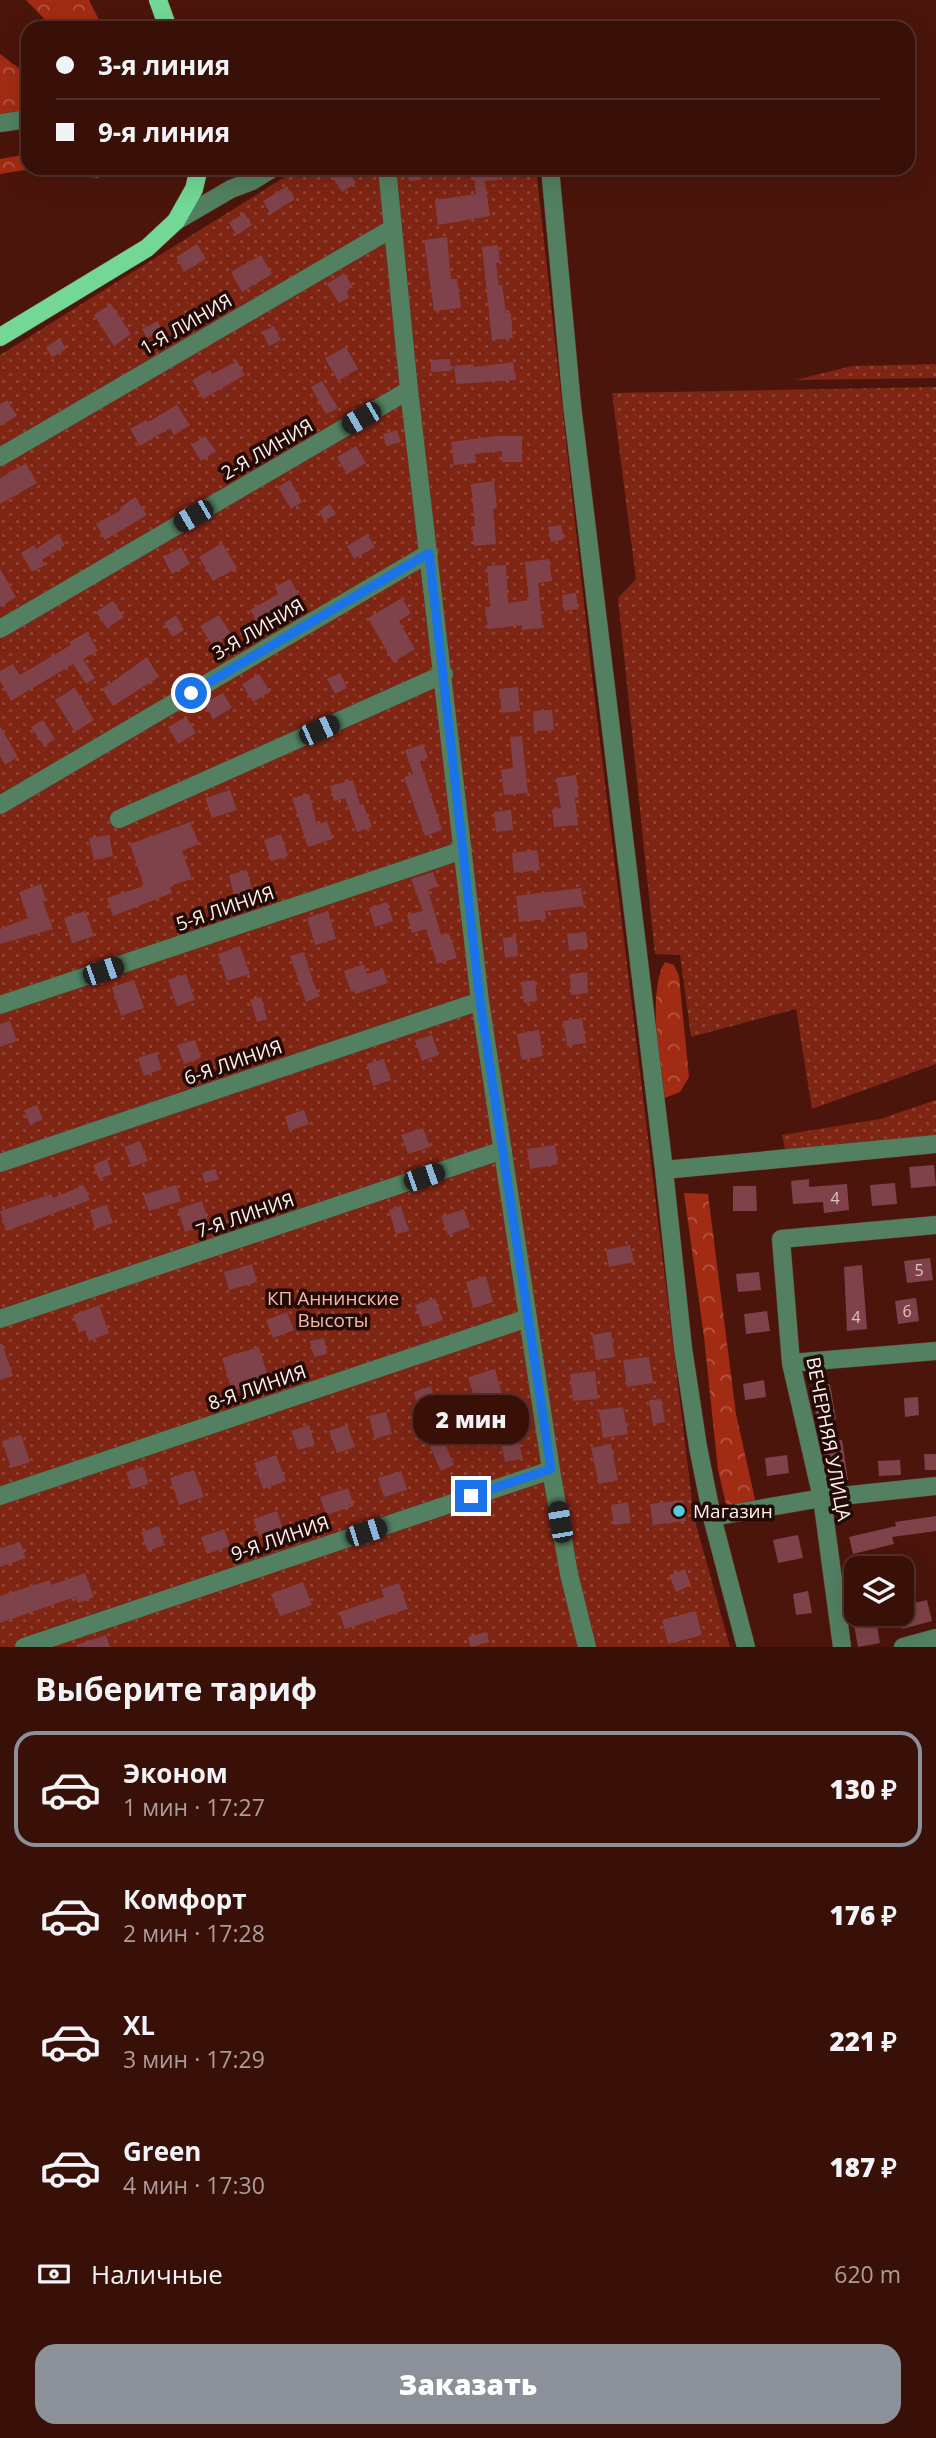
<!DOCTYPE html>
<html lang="ru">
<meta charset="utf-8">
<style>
:root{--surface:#381008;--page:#431e16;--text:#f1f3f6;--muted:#ab9d9c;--line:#523029;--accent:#8c9099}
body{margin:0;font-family:"Open Sans",sans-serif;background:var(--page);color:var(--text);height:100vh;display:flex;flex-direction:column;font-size:26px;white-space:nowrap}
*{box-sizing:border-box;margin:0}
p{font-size:23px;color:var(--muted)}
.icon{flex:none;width:38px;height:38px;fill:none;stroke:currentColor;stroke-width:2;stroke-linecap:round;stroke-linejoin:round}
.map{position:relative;height:1647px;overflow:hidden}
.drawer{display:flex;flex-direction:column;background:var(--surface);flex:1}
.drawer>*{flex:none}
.top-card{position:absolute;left:21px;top:21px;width:894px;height:154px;border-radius:21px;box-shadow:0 7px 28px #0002,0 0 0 2px var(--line);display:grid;align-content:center;height:154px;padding:0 35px;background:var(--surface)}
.fabs{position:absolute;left:844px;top:1556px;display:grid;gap:14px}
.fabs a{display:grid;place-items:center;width:70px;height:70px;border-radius:14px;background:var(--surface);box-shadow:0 7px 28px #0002,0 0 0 2px var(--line);font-size:35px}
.end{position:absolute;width:32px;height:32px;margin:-16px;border:9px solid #1a73e8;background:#fff;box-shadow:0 0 0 4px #fff}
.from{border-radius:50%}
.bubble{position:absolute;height:49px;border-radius:21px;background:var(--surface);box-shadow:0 7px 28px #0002,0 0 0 2px var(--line);font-size:23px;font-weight:800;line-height:49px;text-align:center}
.car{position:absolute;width:21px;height:42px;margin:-21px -10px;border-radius:9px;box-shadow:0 0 5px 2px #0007;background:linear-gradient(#222 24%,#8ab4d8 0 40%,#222 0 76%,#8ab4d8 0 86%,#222 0)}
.top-card b{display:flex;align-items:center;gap:24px;height:66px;font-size:26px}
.top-card b+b{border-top:2px solid var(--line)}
.top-card i{width:18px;height:18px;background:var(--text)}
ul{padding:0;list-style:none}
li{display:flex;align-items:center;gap:21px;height:116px;margin:0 14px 10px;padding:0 21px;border:4px solid transparent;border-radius:21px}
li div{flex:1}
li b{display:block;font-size:26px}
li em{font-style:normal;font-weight:800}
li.current{border-color:var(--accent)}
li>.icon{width:63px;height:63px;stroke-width:1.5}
h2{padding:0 35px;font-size:32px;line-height:84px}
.pay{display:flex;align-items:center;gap:18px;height:77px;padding:0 35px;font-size:26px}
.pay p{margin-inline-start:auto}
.action{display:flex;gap:14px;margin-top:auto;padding:14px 35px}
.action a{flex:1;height:80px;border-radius:21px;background:var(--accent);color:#fff;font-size:28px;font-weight:800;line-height:80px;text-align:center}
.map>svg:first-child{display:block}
.green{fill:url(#green-dots)}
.forest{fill:url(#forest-crowns)}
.building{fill:#7f424a}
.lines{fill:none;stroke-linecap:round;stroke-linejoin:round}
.minor-casing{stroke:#64342a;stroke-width:19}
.major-casing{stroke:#64342a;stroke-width:19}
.minor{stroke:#528060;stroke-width:18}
.major{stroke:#73d795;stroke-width:18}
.route{stroke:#1a73e8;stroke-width:9}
.poi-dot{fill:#56c9e1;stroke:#220a06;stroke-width:2.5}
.labels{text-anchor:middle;stroke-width:7;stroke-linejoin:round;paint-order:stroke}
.number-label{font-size:16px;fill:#dfc4c4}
.street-label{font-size:19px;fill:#fff0ec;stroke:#220a06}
.park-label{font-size:19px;fill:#f7b9aa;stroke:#220a06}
.poi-label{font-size:19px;fill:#fff0ec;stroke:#220a06;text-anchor:start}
</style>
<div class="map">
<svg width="936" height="1647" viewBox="0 0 936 1647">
<defs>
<pattern id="green-dots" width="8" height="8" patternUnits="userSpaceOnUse" patternTransform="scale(1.75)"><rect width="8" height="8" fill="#7f2514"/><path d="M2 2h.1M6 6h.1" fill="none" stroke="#924536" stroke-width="1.8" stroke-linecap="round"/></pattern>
<pattern id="forest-crowns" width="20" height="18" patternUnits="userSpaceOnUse" patternTransform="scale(1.75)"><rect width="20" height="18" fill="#a22c13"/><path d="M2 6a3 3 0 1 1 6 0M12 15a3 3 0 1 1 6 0" fill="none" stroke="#b55541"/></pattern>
</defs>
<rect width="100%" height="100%" fill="#4b150b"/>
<path class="green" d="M299,168H536L592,676L694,1517L730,1647H0V355Z
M936,364V378L795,380L852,366Z
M936,387V1064L812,1109L796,1009L691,1037L680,955L655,954L618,598L636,579L612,393Z
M936,1100V1136L786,1153L782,1135L880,1119Z"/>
<path class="forest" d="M26,0H89L103,28H53Z
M0,54L28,75V113L0,114Z
M28,154V168H115L98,178L25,170L0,174V159Z
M665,962L674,965L679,976L689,1077L680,1092L662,1099C659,1067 648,986 665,962Z
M684,1193L708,1194L736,1414L756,1504L727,1508L718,1470L704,1337Z"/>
<path class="building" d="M341,168H346L356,183L342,192L331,175Z
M407,168H419L421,180L409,181Z
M473,168H497L498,180L485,181L490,216L438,225L435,200L476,194Z
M287,186L295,199L271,214L263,201Z
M244,213L252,225L237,235L229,223Z
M447,237L451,279H457L461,308L434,311L424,240Z
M197,244L206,259L184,272L176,257Z
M498,245L500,262L496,263L499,285H502L506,313H511L513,338L492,340L482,247Z
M261,255L272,274L242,292L231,272Z
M344,273L353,287L346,291L349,297L339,303L327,284Z
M111,304L131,334L114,346L94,315Z
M158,321L162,331L147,338L142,329Z
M274,326L281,340L269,346L262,332Z
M60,338L66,349L52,357L46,347Z
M346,347L358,369L338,381L325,358Z
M450,359L451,371L431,372V360Z
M237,361L245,375L203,399L192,380L210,370L212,374Z
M513,362L516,380L456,384L454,366L473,364L474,367Z
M322,381L338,408L326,414L311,387Z
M7,400L17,416L0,426V404Z
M177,405L190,425L174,435L170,428L140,446L130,429L146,420L148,422Z
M397,430L401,442L386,446L383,434Z
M205,436L216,451L201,461L191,445Z
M496,436H522V462H502V451L475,454L476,463L454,465L451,442Z
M356,446L366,463L347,474L337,457Z
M26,463L37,483L0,504V478Z
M290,480L302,502L291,509L278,487Z
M494,481L497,508H493L496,544L474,546L472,526H475L471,484Z
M135,497L147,515L105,540L96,524L121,510L120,508Z
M330,504L336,514L324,521L319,511Z
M561,525L564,539L551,542L548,527Z
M58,534L65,545L42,560L45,565L32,572L21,553L34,545L36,549Z
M367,534L375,547L354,559L347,546Z
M222,543L237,568L213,581L199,557Z
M181,547L190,564L172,574L163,557Z
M549,559L552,581L538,583L543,628L522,630V625L488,629L485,607H490L487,566L506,565L508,603L529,600L525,562Z
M0,569L16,597L0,607Z
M290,579L300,597L268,616L270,618L259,625L250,610L278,594L275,587Z
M576,593L578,609L564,611L562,595Z
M402,598L411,613L399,621L415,649L393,662L368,618Z
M113,601L124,617L107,628L96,612Z
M176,615L184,630L173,637L164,623Z
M219,615L231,634L212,645L200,626Z
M87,632L98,651L83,659L95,678L86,684L73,664L11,701L0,681V671L13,664L20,675L71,645L69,642Z
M147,657L159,677L113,706L102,689Z
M340,673L347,688L335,694L327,679Z
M259,674L270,692L253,702L242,684Z
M518,687L520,711L502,713L499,689Z
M75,688L94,720L75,732L55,700Z
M223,693L232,708L213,719L204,703Z
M552,710L554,730L534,731L533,711Z
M186,717L196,733L178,744L168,727Z
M43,720L55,739L44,746L31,727Z
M0,726L18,757L5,765L0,756Z
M522,736L528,793L504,795L501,770L513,768L510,737Z
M423,744L428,758L420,761L442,830L425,836L404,777L413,774L405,750Z
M576,775L579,797L575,798L578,825L554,827L552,809L561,808L556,778Z
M353,780L360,805L363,804L372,827L357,832L345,798L334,801L330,786Z
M230,790L237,810L212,818L205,798Z
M309,794L317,825L327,821L333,839L308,847L292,798Z
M511,810L513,830L496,832L494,812Z
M190,822L199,844L182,851L192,879L170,886L172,893L113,916L107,898L144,886L130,844Z
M281,834L288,856L271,861L264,840Z
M109,835L113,856L94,860L89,838Z
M537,850L540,870L514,873L512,853Z
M247,870L254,896L235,901L229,875Z
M433,872L438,886L428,890L441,935L449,933L457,958L437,964L426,929L412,933L407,915L423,911L411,879Z
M41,884L46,900L43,901L53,929L0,944V929L28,918L19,892Z
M581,888L584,906L545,911L546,919L519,922L516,896Z
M387,902L393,921L375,927L369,908Z
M85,911L94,936L72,943L64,918Z
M328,911L336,939L315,945L307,918Z
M586,932L588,948L569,951L567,934Z
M516,936L518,956L505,958L503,938Z
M240,946L250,974L227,981L218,954Z
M304,952L313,982L320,996L306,1002L290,956Z
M364,964L367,974L383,969L388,983L355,994L354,991L351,992L344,971Z
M587,972L588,993L571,995L570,974Z
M186,974L195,1000L177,1006L168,980Z
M134,980L144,1008L121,1016L112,987Z
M535,980L537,1001L524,1003L521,982Z
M261,997L267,1019L257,1022L250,1000Z
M582,1018L586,1043L567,1046L563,1021Z
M10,1021L17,1041L0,1047V1024Z
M539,1030L543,1056L522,1060L517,1034Z
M432,1035L439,1055L422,1061L415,1040Z
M195,1040L201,1058L184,1064L177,1045Z
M156,1052L162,1069L144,1076L138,1058Z
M384,1059L391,1080L373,1086L367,1064Z
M37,1105L43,1119L30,1125L24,1110Z
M304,1110L309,1124L289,1131L285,1116Z
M423,1128L430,1147L408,1154L401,1135Z
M140,1141L148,1161L132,1167L124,1147Z
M555,1145L558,1164L530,1169L527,1149Z
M107,1159L112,1174L99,1179L93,1165Z
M934,1165L936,1186L911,1188L909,1167Z
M215,1169L219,1179L205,1183L202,1173Z
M809,1179V1187L847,1184L849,1210L824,1213L823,1202L793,1204L791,1181Z
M895,1183L897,1204L872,1206L870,1185Z
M84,1185L90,1200L6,1231L0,1211L52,1194L53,1198Z
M176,1185L181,1201L149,1211L143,1195Z
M733,1186H756L757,1211H733Z
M202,1201L209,1224L185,1232L178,1209Z
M107,1205L113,1223L95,1229L90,1210Z
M401,1206L409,1231L396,1234L389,1210Z
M464,1209L470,1227L448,1235L441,1217Z
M630,1245L634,1262L609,1267L606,1250Z
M930,1258L933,1280L907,1283L904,1261Z
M252,1264L257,1282L229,1290L224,1272Z
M862,1265L867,1329L847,1331L844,1267Z
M759,1272L761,1290L738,1292L736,1274Z
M486,1276L493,1302L473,1308L466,1282Z
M435,1298L443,1320L423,1327L415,1305Z
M916,1298L919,1321L898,1324L895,1301Z
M99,1305L109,1333L89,1341L85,1330L79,1333L73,1315Z
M767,1311L770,1331L746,1334L744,1314Z
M287,1312L294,1330L273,1338L266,1320Z
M611,1332L615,1357L596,1360L592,1335Z
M324,1338L327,1354L314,1357L310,1341Z
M2,1343L13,1376L0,1380V1344Z
M259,1347L269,1380L232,1391L222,1358Z
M649,1357L653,1383L627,1387L623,1360Z
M495,1369L503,1397L476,1404L468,1377Z
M595,1371L598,1399L573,1401L570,1374Z
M764,1380L766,1397L745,1400L743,1384Z
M830,1384L836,1419L817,1422L812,1387Z
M431,1386L436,1404L419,1409L414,1392Z
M918,1397L919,1415L905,1417L904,1398Z
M661,1399L665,1422L653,1424L649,1400Z
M623,1407L628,1434L603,1438L599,1410Z
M386,1412L392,1434L375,1439L369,1416Z
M309,1425L315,1445L298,1450L291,1431Z
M347,1425L355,1447L337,1453L329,1431Z
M21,1435L30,1462L11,1468L2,1441Z
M517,1435L523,1459L505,1462L500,1438Z
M842,1440L848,1480L830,1483L822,1443Z
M444,1441L454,1465L441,1471L430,1447Z
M611,1444L618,1480L599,1484L591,1448Z
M924,1454H936V1470H925Z
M276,1455L286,1481L263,1489L254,1463Z
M787,1455L789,1473L767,1476L765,1458Z
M900,1460L901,1475L879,1476L878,1461Z
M143,1466L149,1484L132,1489L126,1472Z
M194,1470L204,1497L179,1505L170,1478Z
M401,1471L407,1490L384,1497L378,1478Z
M348,1488L354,1506L326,1515L320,1497Z
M683,1500L686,1521L653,1525L650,1504Z
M628,1502L631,1523L614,1525L611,1505Z
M277,1511L283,1529L259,1536L253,1519Z
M936,1516V1531L892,1537L894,1544L853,1554L849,1537L896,1526L895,1522Z
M159,1526L165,1545L148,1551L141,1532Z
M224,1529L230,1546L207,1554L201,1537Z
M798,1535L803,1558L778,1563L773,1540Z
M20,1542L26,1558L0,1567V1548Z
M685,1569L691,1585L676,1592L669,1575Z
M856,1569V1601H850L844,1571Z
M85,1573L94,1597L78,1603L75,1597L0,1623V1596L50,1580L51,1585Z
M303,1582L312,1605L280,1616L271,1594Z
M399,1583L408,1609L345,1629L339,1612L384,1597L381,1589Z
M808,1591L812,1613L796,1615L793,1594Z
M927,1600L932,1621L902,1629L898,1614H901V1606Z
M696,1611L702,1635L668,1644L662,1620Z
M852,1614H875L880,1643L858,1647Z
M486,1632L489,1642L471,1647L468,1637Z
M106,1635L110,1647H77L76,1645Z"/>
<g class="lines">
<g class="minor-casing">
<path id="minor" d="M0,123L28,119
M387,168L409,390L480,1001L551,1470L569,1574L587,1647
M550,168L572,405L664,1170L683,1348L698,1447L712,1517L746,1647
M176,221L231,189L252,181L273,168
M0,457L393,228
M0,629L409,390
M0,805L429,553
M119,819L444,674
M0,1005L463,850
M0,1163L480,1001
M664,1170L936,1144
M0,1319L503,1150
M791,1363L936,1351
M0,1496L528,1318
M712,1517L822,1498L936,1486
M24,1647L551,1470
M842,1647L822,1498L791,1363L781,1239L936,1225
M903,1647L936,1638"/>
</g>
<g class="major-casing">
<path id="major" d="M158,0L168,28
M0,337L147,248L176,221L194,189L199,168"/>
</g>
<use href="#minor" class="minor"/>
<use href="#major" class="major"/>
</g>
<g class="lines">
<path class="route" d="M191,693L429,553L480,1001L551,1469L471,1496"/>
</g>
<circle class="poi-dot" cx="679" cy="1511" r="7"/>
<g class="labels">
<g class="number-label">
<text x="835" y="1204">4</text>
<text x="919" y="1276">5</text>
<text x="907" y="1317">6</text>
<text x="856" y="1323">4</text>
</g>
<g class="street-label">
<text transform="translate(186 324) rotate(-30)" y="7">1-Я ЛИНИЯ</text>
<text transform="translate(267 449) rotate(-30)" y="7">2-Я ЛИНИЯ</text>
<text transform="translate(258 629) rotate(-30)" y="7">3-Я ЛИНИЯ</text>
<text transform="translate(225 908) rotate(-19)" y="7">5-Я ЛИНИЯ</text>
<text transform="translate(233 1062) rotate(-19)" y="7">6-Я ЛИНИЯ</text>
<text transform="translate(245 1215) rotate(-19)" y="7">7-Я ЛИНИЯ</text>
<text transform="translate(257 1387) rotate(-19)" y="7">8-Я ЛИНИЯ</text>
<text transform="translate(829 1439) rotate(79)" y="7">ВЕЧЕРНЯЯ УЛИЦА</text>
<text transform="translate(280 1538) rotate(-19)" y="7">9-Я ЛИНИЯ</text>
</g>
<g class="park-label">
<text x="333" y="1305">КП Аннинские<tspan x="333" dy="22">Высоты</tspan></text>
</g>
<g class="poi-label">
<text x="693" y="1518">Магазин</text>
</g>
</g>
</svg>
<div class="fabs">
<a><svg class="icon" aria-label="layers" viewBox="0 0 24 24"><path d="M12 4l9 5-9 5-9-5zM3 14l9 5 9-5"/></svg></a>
</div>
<i class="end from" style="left:191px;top:693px"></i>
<i class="end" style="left:471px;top:1496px"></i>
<div class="bubble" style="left:413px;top:1395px;width:116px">2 мин</div>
<i class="car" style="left:361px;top:418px;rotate:240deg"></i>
<i class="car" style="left:193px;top:516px;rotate:240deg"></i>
<i class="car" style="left:319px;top:730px;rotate:66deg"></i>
<i class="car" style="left:103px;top:971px;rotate:71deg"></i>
<i class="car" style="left:424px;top:1177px;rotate:71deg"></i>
<i class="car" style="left:560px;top:1522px;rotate:350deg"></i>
<i class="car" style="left:366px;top:1532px;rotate:72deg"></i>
<div class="top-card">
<b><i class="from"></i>3-я линия</b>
<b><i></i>9-я линия</b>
</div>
</div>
<section class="drawer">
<h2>Выберите тариф</h2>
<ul>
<li class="current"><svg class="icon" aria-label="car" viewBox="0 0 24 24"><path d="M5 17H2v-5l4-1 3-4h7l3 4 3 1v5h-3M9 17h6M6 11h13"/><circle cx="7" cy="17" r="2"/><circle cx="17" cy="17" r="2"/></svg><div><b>Эконом</b><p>1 мин · 17:27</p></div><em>130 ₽</em></li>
<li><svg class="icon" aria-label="car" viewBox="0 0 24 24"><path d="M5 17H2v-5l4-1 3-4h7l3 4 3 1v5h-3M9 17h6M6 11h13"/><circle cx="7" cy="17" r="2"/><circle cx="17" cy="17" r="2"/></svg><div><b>Комфорт</b><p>2 мин · 17:28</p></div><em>176 ₽</em></li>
<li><svg class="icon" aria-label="car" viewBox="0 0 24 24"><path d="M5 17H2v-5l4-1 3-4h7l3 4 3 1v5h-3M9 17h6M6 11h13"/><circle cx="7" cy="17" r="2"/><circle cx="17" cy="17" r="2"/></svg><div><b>XL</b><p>3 мин · 17:29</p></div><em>221 ₽</em></li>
<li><svg class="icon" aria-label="car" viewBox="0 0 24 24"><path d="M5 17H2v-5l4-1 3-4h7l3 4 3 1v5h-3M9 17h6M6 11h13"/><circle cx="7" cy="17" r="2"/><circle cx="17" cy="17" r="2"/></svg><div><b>Green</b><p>4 мин · 17:30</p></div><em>187 ₽</em></li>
</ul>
<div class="pay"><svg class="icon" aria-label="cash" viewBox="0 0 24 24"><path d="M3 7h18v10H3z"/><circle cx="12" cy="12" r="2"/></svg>Наличные<p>620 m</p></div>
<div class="action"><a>Заказать</a></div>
</section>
